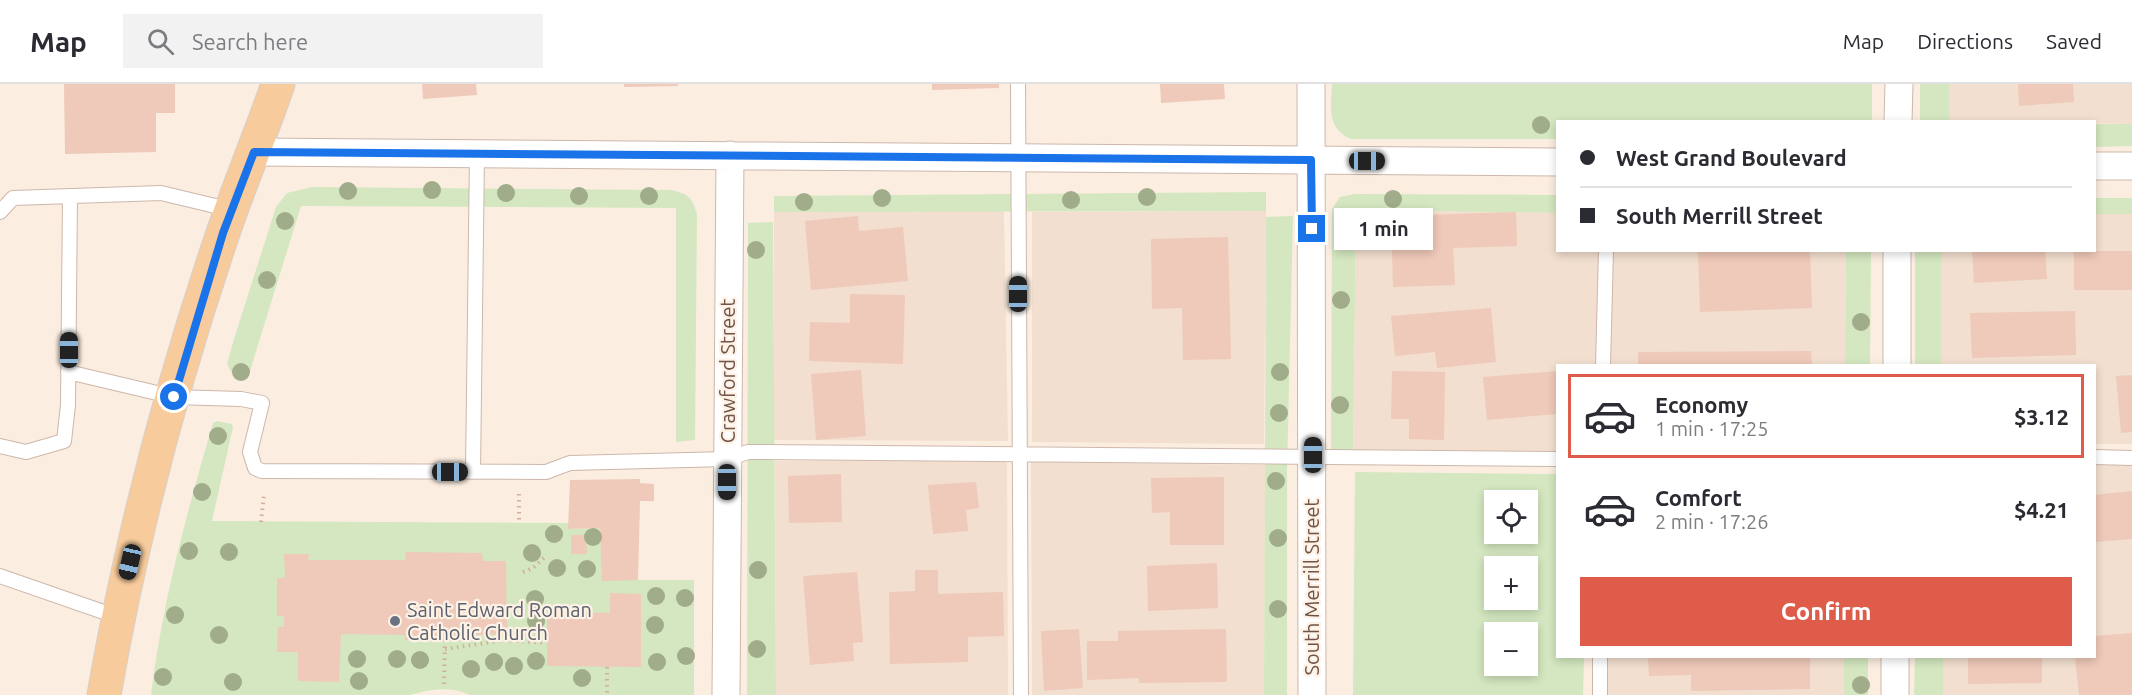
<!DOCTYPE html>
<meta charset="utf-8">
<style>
:root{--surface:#fff;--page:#f2f2f3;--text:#2b2b33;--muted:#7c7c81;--line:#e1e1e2;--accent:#e05c4a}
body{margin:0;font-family:Ubuntu,sans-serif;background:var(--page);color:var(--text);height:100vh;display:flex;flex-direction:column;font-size:22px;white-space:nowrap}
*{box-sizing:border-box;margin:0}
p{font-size:20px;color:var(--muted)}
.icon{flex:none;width:33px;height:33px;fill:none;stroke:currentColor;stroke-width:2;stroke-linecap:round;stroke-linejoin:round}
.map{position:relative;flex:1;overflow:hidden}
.panel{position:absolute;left:1556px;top:280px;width:540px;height:294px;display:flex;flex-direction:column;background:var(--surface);border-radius:0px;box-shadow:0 3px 9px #0003}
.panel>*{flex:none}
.guide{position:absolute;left:1556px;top:36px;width:540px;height:132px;border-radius:0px;box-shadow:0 3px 9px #0003;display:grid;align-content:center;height:132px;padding:0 24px;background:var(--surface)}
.buttons{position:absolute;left:1484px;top:406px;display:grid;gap:12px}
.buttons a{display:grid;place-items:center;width:54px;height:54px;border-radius:0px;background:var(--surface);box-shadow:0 3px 9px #0003;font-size:30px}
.end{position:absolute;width:27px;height:27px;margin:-14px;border:8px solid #1a73e8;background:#fff;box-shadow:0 0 0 3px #fff}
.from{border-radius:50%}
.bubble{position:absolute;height:42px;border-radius:0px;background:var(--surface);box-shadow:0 3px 9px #0003;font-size:20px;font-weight:700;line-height:42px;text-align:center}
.car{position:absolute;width:18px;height:36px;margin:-18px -9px;border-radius:8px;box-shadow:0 0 4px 2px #0007;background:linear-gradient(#222 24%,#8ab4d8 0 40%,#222 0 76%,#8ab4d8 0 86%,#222 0)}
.guide b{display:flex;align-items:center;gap:21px;height:57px;font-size:22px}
.guide b+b{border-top:2px solid var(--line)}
.guide i{width:15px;height:15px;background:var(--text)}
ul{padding:10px 0 0;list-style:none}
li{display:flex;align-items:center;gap:18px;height:84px;margin:0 12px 9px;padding:0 12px;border:3px solid transparent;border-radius:0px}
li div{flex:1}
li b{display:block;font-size:22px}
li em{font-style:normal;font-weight:700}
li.on{border-color:var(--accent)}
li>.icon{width:54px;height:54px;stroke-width:1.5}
.primary-button{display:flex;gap:12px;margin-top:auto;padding:12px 24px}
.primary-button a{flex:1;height:69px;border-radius:0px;background:var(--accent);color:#fff;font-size:24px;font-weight:700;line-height:69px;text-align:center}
header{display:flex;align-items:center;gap:36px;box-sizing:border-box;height:84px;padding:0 30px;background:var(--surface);border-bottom:2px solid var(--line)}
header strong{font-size:28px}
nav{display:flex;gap:33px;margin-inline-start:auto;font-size:21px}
.search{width:420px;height:54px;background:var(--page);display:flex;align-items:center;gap:15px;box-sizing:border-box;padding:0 21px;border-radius:0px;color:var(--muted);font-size:22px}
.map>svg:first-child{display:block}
.residential{fill:#f2dfcf}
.green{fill:#d4e7c0;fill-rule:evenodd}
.building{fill:#efc9b9}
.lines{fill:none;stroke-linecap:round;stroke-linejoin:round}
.lane-casing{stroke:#cdb7ab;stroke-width:16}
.street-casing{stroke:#cdb7ab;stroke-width:29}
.primary-casing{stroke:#d7cfcc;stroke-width:35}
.path{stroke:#d3ad9d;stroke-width:4;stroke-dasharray:1.5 4.5;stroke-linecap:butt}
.lane{stroke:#fff;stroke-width:14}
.street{stroke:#fff;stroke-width:27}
.primary{stroke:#f7cb9b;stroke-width:33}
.tree{fill:#a0ac8a}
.route{stroke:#1a73e8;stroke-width:8}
.worship-dot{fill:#6b7280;stroke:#fef2e6;stroke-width:2}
.labels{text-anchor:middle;stroke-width:4.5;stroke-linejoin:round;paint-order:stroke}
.street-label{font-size:20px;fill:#705349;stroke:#fef2e6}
.worship-label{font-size:20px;fill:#5b616d;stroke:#fef2e6;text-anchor:start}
</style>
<header>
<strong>Map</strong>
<div class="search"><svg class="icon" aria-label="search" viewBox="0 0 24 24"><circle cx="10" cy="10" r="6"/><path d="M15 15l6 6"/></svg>Search here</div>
<nav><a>Map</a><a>Directions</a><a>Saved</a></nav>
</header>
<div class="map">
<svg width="2132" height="611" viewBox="0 0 2132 611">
<rect width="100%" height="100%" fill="#fbeee1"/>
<path class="residential" d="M1949,0H2132V40L1949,37Z
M1356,126L1557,129V166L1846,167L1845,282H1557V375L1353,372Z
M1004,127L1008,357L774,356V128Z
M1266,127L1264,360L1032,358V128Z
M2094,130H2132V360H2094V282H1941V167L2094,166Z
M1007,376L1008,611H776L775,377Z
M1031,378L1265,381L1264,611H1032Z
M2094,380H2132V611H1943V573H2094Z
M1600,573H1844V611H1600Z"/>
<path class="green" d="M1332,0H1872V37L1557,38V55H1351C1326,44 1331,23 1332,0Z
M1920,0H1949V37H1920Z
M2094,40H2132V62L2094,63Z
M312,103L670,106C687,109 693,113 697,131L695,356L676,358V124L301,122L249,290L245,292L231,288L227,280L234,255L276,123L287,109Z
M1266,108V127L774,128V112Z
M1355,110L1557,111V129L1356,126L1353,372H1331L1332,125L1340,113Z
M2094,114H2132V130H2094Z
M1293,132L1287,388V611H1264L1266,133Z
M773,138L776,611H747L748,139Z
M1846,167H1871L1870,282H1845Z
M1915,167H1941V282H1915Z
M217,337L232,340L233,343L212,437L569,439V445L600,444L603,496H694V611H470C450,602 431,605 410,611H151C162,519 187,428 213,339Z
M1355,388L1557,390V573H1584L1583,611H1353ZM1494,417H1527V450H1494ZM1494,483H1527V516H1494ZM1494,549H1527V582H1494Z
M1844,573H1868V611H1844Z
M1915,573H1943V611H1914Z"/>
<path class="building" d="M64,0H175V29H156V68L65,70Z
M422,0H476L477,11L423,15Z
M624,0H678V2L624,3Z
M932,0H999V4L932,6Z
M1160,0H1224L1225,15L1161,19Z
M2018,0H2073L2074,18L2019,22Z
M1516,128L1517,162L1453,164L1455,201L1393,203L1391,132Z
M858,132L859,147L903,143L908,197L811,206L805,137Z
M1228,153L1231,275L1183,276L1182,224L1152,225L1151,155Z
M1698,166H1810L1812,224L1700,228Z
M1972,166H2045L2047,195L1974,199Z
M2074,167H2132V206H2074Z
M850,210L905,211L903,280L809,277L810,238L850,239Z
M1491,224L1496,278L1437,284L1435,268L1395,272L1391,232Z
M2075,227L2076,271L1972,274L1970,229Z
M1811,267L1812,282H1638V268Z
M861,286L866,352L816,356L811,290Z
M1392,287L1445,288L1444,356L1409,355V335H1391Z
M1557,287V330L1487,336L1483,293Z
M2132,291V348L2121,349L2116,292Z
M841,390L842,438L789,439L788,392Z
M1224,393V461H1170V428L1152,429L1151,394Z
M640,395V399L654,400V417H640L638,496L602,497L600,444L568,445L570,396Z
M976,398L979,424L966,426L968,447L933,450L928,401Z
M2132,407V455L2095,458L2094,411Z
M571,451H586L587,470H571Z
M405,468L482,469L483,477H506L507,550L470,551V557L405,556V551L341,550L339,598L298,597V568H277L278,543H284V532H277V494H285L284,470H309L308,476H406Z
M1217,479L1218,524L1148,527L1147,482Z
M915,486H938V510L1003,508L1004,552L968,553V578L890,580L889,508L915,507Z
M857,488L863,558L853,559L854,577L810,581L803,492Z
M610,509L641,510V583L547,582V528L610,529Z
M1079,545L1083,604L1044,607L1041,547Z
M1226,545L1227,598L1139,599V594L1087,596V557H1118V547Z
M2132,549V611H2079L2075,573H2094V552Z
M1648,573H1810V605L1691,607V591L1649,592Z
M1968,573H2042V599L1968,600Z"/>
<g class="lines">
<g class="lane-casing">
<path id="lane" d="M1018,0L1021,611
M0,128L13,114L161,109L232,126
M1603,282L1606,166
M68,288L174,313L241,315L262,319L250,368L255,384L262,387L546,388L570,379L727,375L748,368H764L1557,375
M0,362L26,368L64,357L68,321L70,112
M2094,373L2132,374
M473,388L477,70
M0,492L118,533
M1600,611V573"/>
</g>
<g class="street-casing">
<path id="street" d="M1311,0L1312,611
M1898,38L1899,0
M254,68L1557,78
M2094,82H2132
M1897,282V166
M726,611L730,71
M1895,611V573"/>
</g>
<g class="primary-casing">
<path id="primary" d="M104,611C131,455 172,299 223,149C240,99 261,50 278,0"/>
</g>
<path class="path" d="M519,410V439
M261,438L264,411
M523,488L533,484L546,472
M445,565L505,556L546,559
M607,583V611
M444,600L445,557"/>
<use href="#lane" class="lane"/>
<use href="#street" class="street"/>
<use href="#primary" class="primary"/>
</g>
<g class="tree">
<circle cx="1541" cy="41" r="9"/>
<circle cx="432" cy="106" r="9"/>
<circle cx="348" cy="107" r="9"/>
<circle cx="506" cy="109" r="9"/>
<circle cx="579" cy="112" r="9"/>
<circle cx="649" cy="112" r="9"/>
<circle cx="1147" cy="113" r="9"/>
<circle cx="882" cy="114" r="9"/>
<circle cx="1393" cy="115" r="9"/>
<circle cx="1071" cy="116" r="9"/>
<circle cx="804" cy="118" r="9"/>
<circle cx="285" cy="137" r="9"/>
<circle cx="756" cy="166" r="9"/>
<circle cx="267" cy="196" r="9"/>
<circle cx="1341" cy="216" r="9"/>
<circle cx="1861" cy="238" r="9"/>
<circle cx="241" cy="288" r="9"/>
<circle cx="1280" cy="288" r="9"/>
<circle cx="1340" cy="321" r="9"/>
<circle cx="1279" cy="329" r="9"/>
<circle cx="218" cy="352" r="9"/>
<circle cx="1276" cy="397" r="9"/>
<circle cx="202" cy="408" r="9"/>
<circle cx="554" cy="450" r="9"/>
<circle cx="593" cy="453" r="9"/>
<circle cx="1278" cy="454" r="9"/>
<circle cx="189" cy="467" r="9"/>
<circle cx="229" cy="468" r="9"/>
<circle cx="532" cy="469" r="9"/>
<circle cx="557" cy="484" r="9"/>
<circle cx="587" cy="485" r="9"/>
<circle cx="758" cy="486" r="9"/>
<circle cx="656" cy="512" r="9"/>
<circle cx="685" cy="514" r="9"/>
<circle cx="535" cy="515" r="9"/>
<circle cx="1278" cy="525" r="9"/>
<circle cx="175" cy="531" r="9"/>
<circle cx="536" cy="537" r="9"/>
<circle cx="655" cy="541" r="9"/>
<circle cx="219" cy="551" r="9"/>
<circle cx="757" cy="565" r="9"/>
<circle cx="686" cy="572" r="9"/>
<circle cx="357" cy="575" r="9"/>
<circle cx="397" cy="575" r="9"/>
<circle cx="420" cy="576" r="9"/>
<circle cx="536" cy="577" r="9"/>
<circle cx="494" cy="578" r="9"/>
<circle cx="657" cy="578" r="9"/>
<circle cx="514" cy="582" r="9"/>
<circle cx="471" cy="585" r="9"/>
<circle cx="163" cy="593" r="9"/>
<circle cx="582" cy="594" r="9"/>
<circle cx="359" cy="597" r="9"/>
<circle cx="233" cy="598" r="9"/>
<circle cx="1861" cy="601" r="9"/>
</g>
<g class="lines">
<path class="route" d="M174,313L223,149L254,68L1311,76L1312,145"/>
</g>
<circle class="worship-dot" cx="395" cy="537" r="6"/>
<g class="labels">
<g class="street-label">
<text transform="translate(728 287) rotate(-90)" y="7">Crawford Street</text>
<text transform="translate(1312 503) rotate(-90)" y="7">South Merrill Street</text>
</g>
<g class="worship-label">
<text x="407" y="533">Saint Edward Roman<tspan x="407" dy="23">Catholic Church</tspan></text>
</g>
</g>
</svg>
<div class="buttons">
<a><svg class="icon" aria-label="locate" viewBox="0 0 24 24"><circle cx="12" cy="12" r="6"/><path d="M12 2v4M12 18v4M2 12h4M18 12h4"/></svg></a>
<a>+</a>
<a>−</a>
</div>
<i class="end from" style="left:174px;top:313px"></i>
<i class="end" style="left:1312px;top:145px"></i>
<div class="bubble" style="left:1334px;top:124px;width:99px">1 min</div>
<i class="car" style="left:1367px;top:77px;rotate:90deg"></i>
<i class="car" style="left:1018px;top:210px;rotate:0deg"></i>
<i class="car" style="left:69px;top:266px;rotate:0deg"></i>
<i class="car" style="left:1313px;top:371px;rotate:0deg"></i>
<i class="car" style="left:450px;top:388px;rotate:90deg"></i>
<i class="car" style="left:727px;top:398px;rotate:180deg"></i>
<i class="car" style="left:130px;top:478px;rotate:193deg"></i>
<div class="guide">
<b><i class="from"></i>West Grand Boulevard</b>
<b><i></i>South Merrill Street</b>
</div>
<section class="panel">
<ul>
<li class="on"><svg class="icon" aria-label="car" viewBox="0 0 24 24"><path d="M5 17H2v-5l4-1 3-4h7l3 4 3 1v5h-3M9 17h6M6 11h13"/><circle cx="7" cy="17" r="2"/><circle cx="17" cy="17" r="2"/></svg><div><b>Economy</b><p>1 min · 17:25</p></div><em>$3.12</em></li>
<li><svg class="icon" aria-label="car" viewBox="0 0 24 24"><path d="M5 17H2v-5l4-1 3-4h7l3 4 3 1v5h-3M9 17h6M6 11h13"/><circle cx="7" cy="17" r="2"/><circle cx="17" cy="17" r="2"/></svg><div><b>Comfort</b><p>2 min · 17:26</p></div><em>$4.21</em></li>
</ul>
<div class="primary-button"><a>Confirm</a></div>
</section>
</div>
